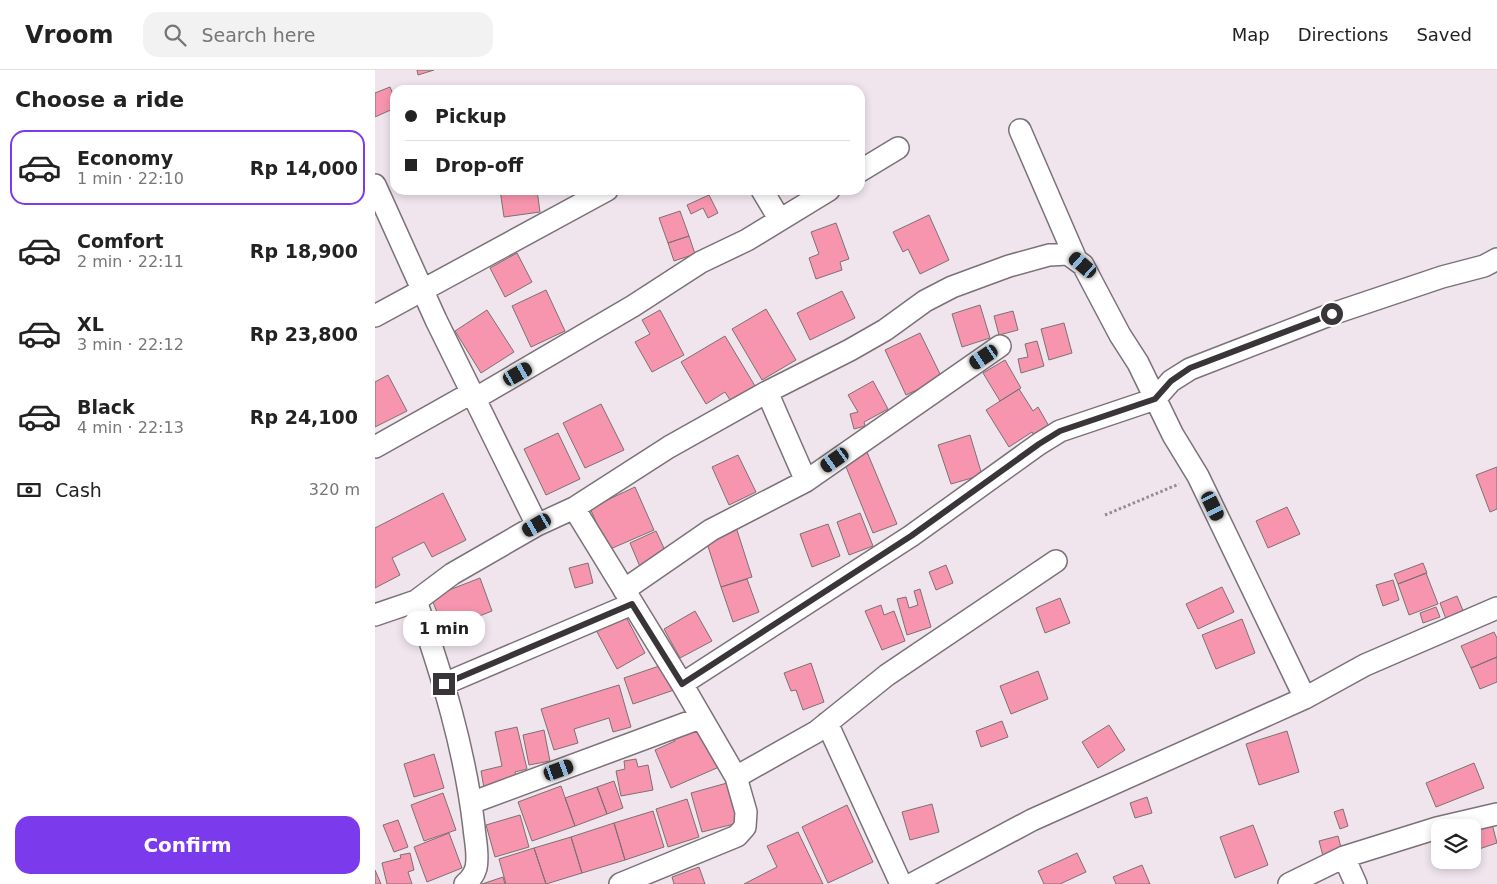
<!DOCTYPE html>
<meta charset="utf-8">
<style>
:root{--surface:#fff;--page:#f2f2f2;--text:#222;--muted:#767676;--line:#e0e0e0;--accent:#7c3aed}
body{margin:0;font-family:"DejaVu Sans",sans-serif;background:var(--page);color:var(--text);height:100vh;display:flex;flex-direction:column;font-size:19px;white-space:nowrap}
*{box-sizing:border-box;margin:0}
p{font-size:16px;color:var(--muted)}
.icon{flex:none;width:28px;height:28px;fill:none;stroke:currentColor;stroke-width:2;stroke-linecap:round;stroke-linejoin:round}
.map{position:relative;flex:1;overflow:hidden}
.side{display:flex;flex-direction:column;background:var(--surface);width:375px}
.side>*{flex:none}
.banner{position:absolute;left:15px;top:15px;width:475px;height:110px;border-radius:15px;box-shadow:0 2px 8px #0003;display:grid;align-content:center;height:110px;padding:0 15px;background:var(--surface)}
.controls{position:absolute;left:1056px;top:749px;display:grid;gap:10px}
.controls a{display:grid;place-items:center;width:50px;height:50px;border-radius:10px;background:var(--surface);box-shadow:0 2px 8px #0003;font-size:25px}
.end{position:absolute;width:22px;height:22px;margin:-11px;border:6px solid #3a3538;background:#fff;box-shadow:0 0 0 2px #fff}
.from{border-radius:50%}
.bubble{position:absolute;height:35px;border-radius:15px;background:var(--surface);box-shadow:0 2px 8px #0003;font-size:16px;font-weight:700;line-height:35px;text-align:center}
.car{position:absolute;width:15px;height:30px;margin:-15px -8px;border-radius:6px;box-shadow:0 0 4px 1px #0007;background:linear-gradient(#222 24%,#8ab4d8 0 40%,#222 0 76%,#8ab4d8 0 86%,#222 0)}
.banner b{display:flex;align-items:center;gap:18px;height:48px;font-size:19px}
.banner b+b{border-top:1px solid var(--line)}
.banner i{width:12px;height:12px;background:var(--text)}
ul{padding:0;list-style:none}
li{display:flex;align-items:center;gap:15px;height:75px;margin:0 10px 8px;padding:0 5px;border:2px solid transparent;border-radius:15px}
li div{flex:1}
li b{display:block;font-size:19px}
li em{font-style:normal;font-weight:700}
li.active{border-color:var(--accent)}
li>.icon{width:45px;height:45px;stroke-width:1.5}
h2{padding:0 15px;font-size:22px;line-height:60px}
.pay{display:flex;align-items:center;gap:12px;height:55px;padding:0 15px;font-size:19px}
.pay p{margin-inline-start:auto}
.button{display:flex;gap:10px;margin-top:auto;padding:10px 15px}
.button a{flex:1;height:58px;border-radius:15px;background:var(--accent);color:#fff;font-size:20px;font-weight:700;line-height:58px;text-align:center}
header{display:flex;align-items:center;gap:30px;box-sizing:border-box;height:70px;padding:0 25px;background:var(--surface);border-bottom:1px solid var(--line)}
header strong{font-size:24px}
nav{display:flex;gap:28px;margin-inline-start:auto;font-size:18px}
.search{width:350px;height:45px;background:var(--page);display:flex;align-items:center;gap:12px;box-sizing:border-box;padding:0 18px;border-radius:15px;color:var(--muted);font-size:19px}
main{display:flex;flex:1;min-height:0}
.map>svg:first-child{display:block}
.building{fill:#f795ae;stroke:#7d7073}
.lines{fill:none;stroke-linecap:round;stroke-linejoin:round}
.minor-casing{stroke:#7b7179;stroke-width:24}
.path{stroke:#948c92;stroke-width:3;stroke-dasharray:2.5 2.5;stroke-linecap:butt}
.minor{stroke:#fff;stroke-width:21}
.route{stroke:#3a3538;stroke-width:6}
</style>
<header>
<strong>Vroom</strong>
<div class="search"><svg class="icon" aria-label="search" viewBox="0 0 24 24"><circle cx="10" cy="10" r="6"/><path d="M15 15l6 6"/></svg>Search here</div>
<nav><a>Map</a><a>Directions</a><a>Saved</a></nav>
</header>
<main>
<section class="side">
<h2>Choose a ride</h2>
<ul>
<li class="active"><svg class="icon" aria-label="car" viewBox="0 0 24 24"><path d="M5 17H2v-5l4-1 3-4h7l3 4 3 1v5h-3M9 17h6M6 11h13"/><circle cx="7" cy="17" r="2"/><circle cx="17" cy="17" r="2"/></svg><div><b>Economy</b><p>1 min · 22:10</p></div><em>Rp 14,000</em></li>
<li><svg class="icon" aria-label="car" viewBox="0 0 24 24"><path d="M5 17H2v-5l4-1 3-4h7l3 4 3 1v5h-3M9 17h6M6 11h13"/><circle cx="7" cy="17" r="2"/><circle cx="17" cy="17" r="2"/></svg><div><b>Comfort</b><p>2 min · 22:11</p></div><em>Rp 18,900</em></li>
<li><svg class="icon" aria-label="car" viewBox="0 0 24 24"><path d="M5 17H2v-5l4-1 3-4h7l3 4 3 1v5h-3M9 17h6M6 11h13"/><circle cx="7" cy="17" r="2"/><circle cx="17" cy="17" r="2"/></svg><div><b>XL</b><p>3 min · 22:12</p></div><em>Rp 23,800</em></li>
<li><svg class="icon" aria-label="car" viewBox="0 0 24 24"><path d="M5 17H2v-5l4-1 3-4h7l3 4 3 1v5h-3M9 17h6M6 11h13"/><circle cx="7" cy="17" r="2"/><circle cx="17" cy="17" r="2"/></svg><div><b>Black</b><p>4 min · 22:13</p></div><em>Rp 24,100</em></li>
</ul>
<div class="pay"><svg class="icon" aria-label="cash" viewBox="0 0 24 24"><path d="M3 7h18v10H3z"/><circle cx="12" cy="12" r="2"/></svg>Cash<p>320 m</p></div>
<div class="button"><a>Confirm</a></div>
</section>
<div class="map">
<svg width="1122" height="814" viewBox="0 0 1122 814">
<rect width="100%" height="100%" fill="#f0e5ed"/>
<path class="building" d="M42,0H59L43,5Z
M15,17L20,29V38L0,47V23Z
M125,120H162L165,142L129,147Z
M334,125L343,143L333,148L328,138L316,144L312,135Z
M305,141L314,166L293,173L284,148Z
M554,145L574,190L545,204L533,179L528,182L518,162Z
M461,153L474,189L465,192L467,200L441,209L434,188L444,184L436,162Z
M314,166L320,184L299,191L293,173Z
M142,183L157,212L130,227L115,198Z
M171,220L190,261L156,277L137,236Z
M467,221L480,248L435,270L422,243Z
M605,235L615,268L587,277L577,244Z
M391,239L421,290L387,310L357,259Z
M112,240L139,282L106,303L80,261Z
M285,240L309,285L277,302L260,272L275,264L267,250Z
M638,241L643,260L624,265L619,246Z
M689,253L697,283L674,290L666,259Z
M545,263L567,308L531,325L510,280Z
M350,266L380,316L355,330L350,322L331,334L306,292Z
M662,271L669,296L646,303L643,289L653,287L650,274Z
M630,290L646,318L625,331L608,303Z
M13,305L32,341L0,357V312Z
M498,311L513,339L489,352L490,356L479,359L475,344L483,342L473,325Z
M644,319L658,341L663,337L675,358L660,367L657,362L634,377L611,340Z
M226,334L249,380L210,398L188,353Z
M183,363L205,409L171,425L149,379Z
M595,365L607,405L576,414L563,375Z
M492,382L522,454L498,463L469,392Z
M363,385L381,422L354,435L337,397Z
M1122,397V439L1115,442L1101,405Z
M260,417L279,460L233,480L215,438Z
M68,423L91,470L57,487L49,472L17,488L25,505L0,518V458Z
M912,437L925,464L893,478L881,451Z
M485,443L498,476L474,485L462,452Z
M453,454L465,486L437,497L425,464Z
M361,457L377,507L346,517L330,467Z
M281,461L293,487L266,499L255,473Z
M213,493L218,513L200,518L194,498Z
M1048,493L1052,503L1023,514L1019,504Z
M571,495L578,513L561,520L554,502Z
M1051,503L1063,534L1034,545L1023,514Z
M105,508L117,541L69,560L56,527Z
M372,509L384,542L358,552L346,517Z
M1018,510L1024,530L1008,536L1001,515Z
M847,517L859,542L823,559L811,534Z
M545,519L556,557L532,565L522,529L531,527L534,538L543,535L539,521Z
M1082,526L1089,543L1071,549L1065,533Z
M685,528L695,553L670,563L661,538Z
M506,535L509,545L519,541L530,571L507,580L490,541Z
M1061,537L1065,547L1048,553L1045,543Z
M320,541L337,571L305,588L289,559Z
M250,545L270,583L242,599L221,560Z
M867,549L880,583L841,599L827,565Z
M1119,562L1122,568V587L1096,598L1086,576Z
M1122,587V612L1105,619L1096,598Z
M436,593L449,632L428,640L421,620L416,621L409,603Z
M290,594L299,620L258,634L249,608Z
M663,601L673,629L636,644L625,616Z
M244,615L256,657L238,662L234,648L199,659L203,673L179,680L166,639Z
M627,651L633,667L606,677L601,661Z
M325,652L344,697L296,718L280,680L300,671L297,664Z
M734,655L750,680L723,698L707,672Z
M142,657L152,699L140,702L142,710L109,718L106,701L127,696L120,662Z
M169,660L175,691L154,695L148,665Z
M912,661L924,702L884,715L871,674Z
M59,684L69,718L39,727L29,694Z
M261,689L263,697L273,695L278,720L246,726L241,701L250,699L249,691Z
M1099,693L1109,718L1061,737L1051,713Z
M239,711L248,738L232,744L222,717Z
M352,713L363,753L327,762L316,723Z
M186,716L200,756L157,771L143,732Z
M222,717L232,744L200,756L190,728Z
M68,723L81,760L49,771L36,735Z
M772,727L777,743L760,748L755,733Z
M312,729L324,767L293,777L281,739Z
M557,734L564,762L535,770L527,742Z
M472,735L498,792L453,813L427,757Z
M968,739L973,756L965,759L959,742Z
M278,741L289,777L250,790L239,753Z
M145,745L154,777L120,787L111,755Z
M23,750L33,777L19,782L8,755Z
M1116,750L1122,773L1098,781V758Z
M239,753L250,790L207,803L196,767Z
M878,755L893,795L860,808L845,767Z
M423,762L448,814H369L402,797L392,776Z
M74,763L87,798L52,812L39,777Z
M963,766L967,781L948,786L944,771Z
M196,767L207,803L171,814L159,778Z
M159,778L171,814H131L124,789Z
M35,783L39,800L33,802L37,814H12L7,793L26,788L25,785Z
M702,783L711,802L685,814H669L663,801Z
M767,795L775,814H741L738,807Z
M324,797L330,814H299L297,807Z
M0,800L6,814H0Z
M128,807L130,814H107Z"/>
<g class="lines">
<g class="minor-casing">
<path id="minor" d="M645,60L700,187
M485,101L523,78
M0,115L61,250L162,455
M387,120L405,150
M0,246L232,120
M392,322L431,411
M101,328L258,236L326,192L372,170L454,120
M0,377L98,322
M199,438L307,614L536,466L664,374L685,361L780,329L796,311L815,299L957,244L1067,207L1109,196L1122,189
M249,520L336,460L431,411L625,276
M41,531L77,504L162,455L199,438L294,377L392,322L475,280L510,260L550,231L577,217L634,196L674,185L693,184L708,195L745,265L763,293L798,365L823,406L930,628
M0,545L41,531C67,604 90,680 99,757C100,770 104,785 101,798C99,805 95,810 90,814
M69,614L257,534
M452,653L526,814
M361,707L441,662L512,605L681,491
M96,733L325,648
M969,787L981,814
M245,814L362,766L370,757L371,742L361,707L307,614
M537,814L657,750L930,628L990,595L1122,538
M914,814L969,787L1062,758L1122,744"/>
</g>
<path class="path" d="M730,445L804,414"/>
<use href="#minor" class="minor"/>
</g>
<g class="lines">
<path class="route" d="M69,614L257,534L307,614L536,466L664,374L685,361L780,329L796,311L815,298L957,244"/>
</g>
</svg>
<div class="controls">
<a><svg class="icon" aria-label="layers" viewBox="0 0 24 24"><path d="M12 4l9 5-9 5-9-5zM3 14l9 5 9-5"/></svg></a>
</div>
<i class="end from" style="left:957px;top:244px"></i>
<i class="end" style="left:69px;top:614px"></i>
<div class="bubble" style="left:28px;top:541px;width:82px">1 min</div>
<i class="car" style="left:708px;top:195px;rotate:311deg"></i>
<i class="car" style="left:609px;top:287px;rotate:236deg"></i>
<i class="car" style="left:143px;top:304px;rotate:60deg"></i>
<i class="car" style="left:460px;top:390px;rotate:235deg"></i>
<i class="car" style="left:838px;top:436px;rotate:154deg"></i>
<i class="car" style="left:162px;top:455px;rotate:240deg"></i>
<i class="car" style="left:184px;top:700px;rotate:70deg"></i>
<div class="banner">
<b><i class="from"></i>Pickup</b>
<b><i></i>Drop-off</b>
</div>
</div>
</main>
